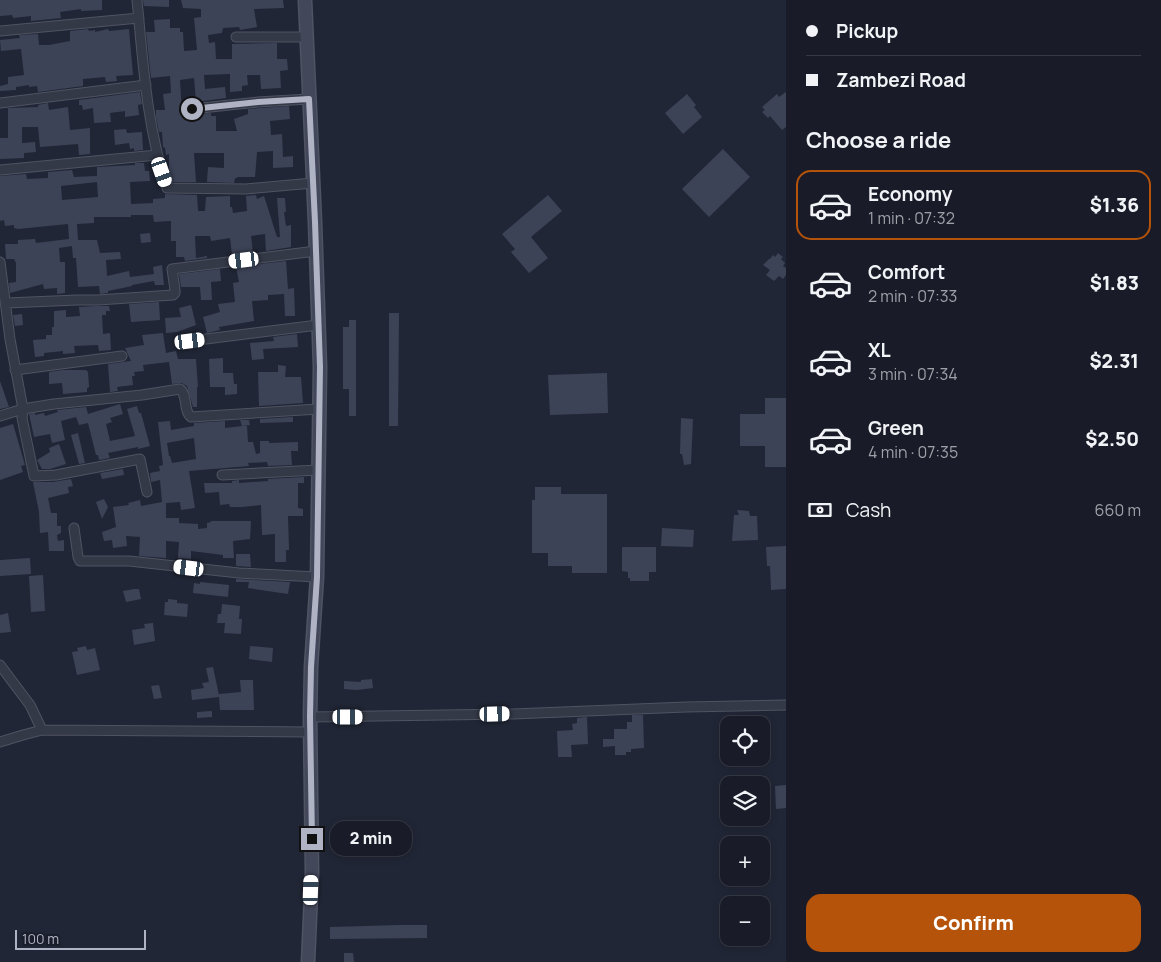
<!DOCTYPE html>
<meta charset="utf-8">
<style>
:root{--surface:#191c28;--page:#262934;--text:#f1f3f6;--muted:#9fa1a8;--line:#373a45;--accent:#b45309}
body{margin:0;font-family:Manrope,sans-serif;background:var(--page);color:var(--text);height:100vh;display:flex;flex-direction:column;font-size:19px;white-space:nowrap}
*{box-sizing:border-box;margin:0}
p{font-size:16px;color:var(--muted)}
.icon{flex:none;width:28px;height:28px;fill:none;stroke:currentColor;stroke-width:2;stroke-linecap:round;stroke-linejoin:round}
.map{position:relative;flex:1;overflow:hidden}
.sheet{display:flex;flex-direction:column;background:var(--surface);width:375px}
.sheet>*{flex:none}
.banner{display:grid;align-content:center;height:110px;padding:0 20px;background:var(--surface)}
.buttons{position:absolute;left:720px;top:716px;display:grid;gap:10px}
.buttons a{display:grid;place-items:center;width:50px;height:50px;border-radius:10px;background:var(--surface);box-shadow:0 2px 8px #0003,0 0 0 1px var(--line);font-size:25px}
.scale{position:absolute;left:15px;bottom:12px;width:131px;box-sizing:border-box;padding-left:5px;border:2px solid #afb3c4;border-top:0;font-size:14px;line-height:18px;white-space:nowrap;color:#afb3c4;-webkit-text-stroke:4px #1a1e2b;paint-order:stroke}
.end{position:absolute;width:22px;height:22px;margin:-11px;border:6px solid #afb3c4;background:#111;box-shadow:0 0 0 2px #111}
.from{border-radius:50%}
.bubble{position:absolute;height:35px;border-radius:15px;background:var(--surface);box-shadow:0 2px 8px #0003,0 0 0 1px var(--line);font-size:16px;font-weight:800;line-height:35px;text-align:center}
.car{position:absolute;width:15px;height:30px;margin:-15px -8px;border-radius:6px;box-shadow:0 0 4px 1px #0007;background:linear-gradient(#fff 24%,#345 0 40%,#fff 0 76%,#345 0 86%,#fff 0)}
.banner b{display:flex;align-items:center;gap:18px;height:48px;font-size:19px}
.banner b+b{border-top:1px solid var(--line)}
.banner i{width:12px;height:12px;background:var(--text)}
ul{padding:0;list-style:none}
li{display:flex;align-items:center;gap:15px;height:70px;margin:0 10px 8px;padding:0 10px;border:2px solid transparent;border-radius:15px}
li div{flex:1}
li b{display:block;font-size:19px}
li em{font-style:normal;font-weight:800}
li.on{border-color:var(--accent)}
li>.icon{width:45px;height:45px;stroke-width:1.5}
h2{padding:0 20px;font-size:22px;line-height:60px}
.pay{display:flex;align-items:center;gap:12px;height:55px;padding:0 20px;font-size:19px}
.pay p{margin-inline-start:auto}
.button{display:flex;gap:10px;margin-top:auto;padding:10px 20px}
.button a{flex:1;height:58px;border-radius:15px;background:var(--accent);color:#fff;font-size:20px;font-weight:800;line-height:58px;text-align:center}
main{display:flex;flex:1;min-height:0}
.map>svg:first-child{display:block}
.building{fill:#3d4357;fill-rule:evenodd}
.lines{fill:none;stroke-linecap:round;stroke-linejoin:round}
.street-casing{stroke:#4f5362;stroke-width:11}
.secondary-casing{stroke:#4f5362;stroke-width:15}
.street{stroke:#343947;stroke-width:9}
.secondary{stroke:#42475a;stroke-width:12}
.route{stroke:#afb3c4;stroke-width:6}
</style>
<main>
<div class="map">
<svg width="786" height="962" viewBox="0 0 786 962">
<rect width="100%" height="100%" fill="#212636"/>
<path class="building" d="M0,0H102V10L81,11V9L60,12L61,18L31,21V16L13,18L12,15L0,16Z
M143,0H169V7L144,6Z
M181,0H283L284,8L254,9L257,27L240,30L239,27L223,28L222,33L208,35L209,43L215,42L216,59H232V44L277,43V59H287L288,70L280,71L281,88L261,89L260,75H247L248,85L242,86V91L230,92V74L204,75L205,89L225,87L226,98L196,102L194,78L180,80L182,115L211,113V116H216V131H237L234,119L248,114V109L289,106L290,119L270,121L271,135L282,134L283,157L293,156V167L273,168V151L257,152L255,177H237V178H235L234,183L207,182L208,167L224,168V153H194L196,182H172L169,172V154L166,155L165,148L163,147L162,132H159L156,117V110H165L163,94L171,93L170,76L151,78L146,32H155L154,20L170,19V28H180V32H183L184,51L197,50L194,18L201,17V9L183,8Z
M88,29L89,31L95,30V32L108,29L109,31L129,29L133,75L116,76L117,81L106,82L105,77L83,79V86L38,92L37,86L29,87V85L16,87V90L0,91V86L8,84V77L24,75L21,49L1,51L0,40L20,38L19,35L38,34L39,45H49L70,41V31Z
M140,92L142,104L138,105L139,115L125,117V111L110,113L111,122L94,123L93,108L83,110L82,105H79V100Z
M786,92V127L782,130L770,116L768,118L762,112L765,110L762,107L777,94L779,97Z
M687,94L696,105L694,107L702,117L683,134L665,113Z
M48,103L49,110L68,107L70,130L90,128V154L79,155L78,144L40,147L38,127H22V143L35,142L36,152L24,153V158L0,159V138H8V108L38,107V105Z
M126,129L127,133L142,132L143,150L134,151V148L130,149L129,143L115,145L114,130Z
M723,149L750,177L709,217L682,189Z
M135,163H144L145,171H149L150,181L130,182L131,204L153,203V199L165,198V194L197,195L198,211H205L206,197L230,196V207H232L233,213L247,211L246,196L256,195L257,199L264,196L277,237H280L277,198H285L286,212H284L286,226L291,225V247L266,251L265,234L251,236L253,253L232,255L230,238L211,241L210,236H195L196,258L207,256V258L185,261L184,257H176V241H171V221L154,222L153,215H131V217H94V223L77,224L78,240H97L100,253L120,252L121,259L106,260L107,276L129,271L130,277L154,274L153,267L162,265L164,285H155L154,281L132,285V286L108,291V293L100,294L99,286L78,287L76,258H73L72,246L59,248L60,262H65V293L57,294V288L44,289L43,284L10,293L9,283L16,282V263L14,259H6L5,244H18V240L35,239L36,243L69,239L68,224L18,229L14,228V225L5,226L4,220L0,221V176L26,174L27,179L48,178V172L72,170L74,177L97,176V167L135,165ZM97,182L98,197L62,200L61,186Z
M548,195L562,211L531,237L548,258L529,273L511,252L515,249L502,234Z
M150,233L151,242L141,243L140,234Z
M778,253L783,257L781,259L785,263L783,266L786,268V275L783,279L779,276L774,281L766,275L770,270L763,265L769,259H770L773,255L775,257Z
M286,261L288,289L294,288L295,316H285L284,294L268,295V300L252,301L254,321L219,327L220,330L207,333L203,317L220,312L218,304L235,302L233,283L239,282L236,267Z
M220,269L221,281L211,282L212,300H201L200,287H181L179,274Z
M159,302L160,320L131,322L129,304Z
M191,305L196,325L177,332L166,333L165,318L181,317L179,308Z
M96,306H109L110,311H106V315H102L103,334L110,333L111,350L99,351L98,345L74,346L75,353L63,354V351L44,353V356L35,357L33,340L46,339V335H52V327H54V311L66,310V317L80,316L79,307Z
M389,313H399L398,426H389Z
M22,314L23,325L15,326L13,315Z
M349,320H356V416H349V389H343V327H349Z
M163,333L166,353L176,351L178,359H196L198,387H197V407H193L187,386L182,383L172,384L169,362L143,365L144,371L134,372L135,376H132L133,385L117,387L118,391L110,392L108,364L131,361L125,348L144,345L142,335Z
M297,334L298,347L263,349L264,359L252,360L250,343L274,341L273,337Z
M223,358V373H233L234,384H237V394L225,395V387H210L209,359Z
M278,365L286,366L285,377H301L303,403L259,406L258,372H278Z
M62,370H86L88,372L89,387L87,388V392L63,394L62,383L49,384V372Z
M607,373L608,413L550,415L548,375Z
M0,381L9,407L0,409Z
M765,398H786V467H765V446H740V414H765Z
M120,404L123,414L110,418L112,422L106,424L110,441L135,436L127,409L137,406L139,413H141L150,446L138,449V447L108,453L110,458L99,460L98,455H96L88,423L79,425L76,417L61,421L65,440L52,443L50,434L34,437L29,414L35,413V415L44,413L45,416L58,412L57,410L86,407L88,414Z
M293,417V422L260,423V419Z
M681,418L693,419L691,464L684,465L682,454H680Z
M240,420H249L250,425L243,426H247L248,442H253L256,454L260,453V441H269V443L298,442V451H291L292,465L268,466L267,462L248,463L249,466L189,471L195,508L181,510L180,502L166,503V518H179V523L198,524V529L207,528V523L211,522V521H251L250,539L233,541L234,558H223V555L191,551V559L178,558L179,542L166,541V558L152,557L139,556L140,537L126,536L127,546L113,548L112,540L104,541L102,532L116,527L113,507L129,505L128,503L140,500L141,506L162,502L160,480L151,482L150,473L160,471L159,466L163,465L158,422L170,421L171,430L194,426V423L225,421V428L242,426ZM194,438L196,459L172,463L170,456H169L167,443Z
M13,424L25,465L21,466L23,472L0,480V428Z
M78,433L85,463L79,464L71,435Z
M59,444L66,464L50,469H42L37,460L50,452L49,448Z
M123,469L124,475L102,479L100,473Z
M304,477V483H298V508L303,509V516H288L289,550H286V562H275V534L262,535L261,505L242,507H230L229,504L220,505L219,492L205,493L204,483H232V481L239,480V483L268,481V479Z
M71,479L73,486L68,487L69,493L48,498L51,513H57V526H61V533L57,535L58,541L64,540V551H49L48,532L40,533L39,512L33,482H53Z
M535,487H561V494H607V573H572V566H548V553H532V500H535Z
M104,499L108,507L102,519L96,502Z
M737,510L749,511L750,516H757L758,540L732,541L734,515H739Z
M662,528L694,530L693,547L661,546Z
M786,546V589L771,590L770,566H767L766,547Z
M622,547H656V572H649V581H630V578H628V572L622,571Z
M236,554H250L251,567L236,566Z
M30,558L31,574L0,576V560Z
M43,575L45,611L31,612L29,576Z
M236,579L290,582L288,594L248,588L249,582H236Z
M200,582L229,585L228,597L193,593L194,583L200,584Z
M134,589H139L141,599L126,602L123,591Z
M168,599L177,600V603L188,604L187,617L164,615L165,602H168Z
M222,604L240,606L239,619H242L241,634L224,633L225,623H217L218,614H221Z
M8,613L11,632L0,633V615Z
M153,623L155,641L134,645L132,630L145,628L144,624Z
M86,646L87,650L95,648L100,670L77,675L72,652L78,651L77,648Z
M250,646L273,648L272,662L249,659Z
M213,667L219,695V694L241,692L240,680H253L254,710H220L219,697L192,700L191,690L204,688L202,683L209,682L206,668Z
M372,679L373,688L357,690L344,689V681L361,682V680Z
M159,685L162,698L154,699L151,686Z
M212,711V717L197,718V712Z
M632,715H643L644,748L631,749V752H626V755H615V746L603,747V739H614V729H627V722H632Z
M587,717L588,744L571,745L572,757H558L557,731L573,730L572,724L577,723V718Z
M786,785V808L776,809L775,786Z
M761,908H771V924H761Z
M400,925H427V938L330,939V927Z
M344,953H353L354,962H344Z"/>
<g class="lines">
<g class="street-casing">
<path id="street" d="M137,0C143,63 147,128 167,188L246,189L313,183
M0,31L139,18
M236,37H307
M0,103L146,85
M192,109L258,102L309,99
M0,170L157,155
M0,262L10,339L23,409L22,418L34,476L56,475L140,459L147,492
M6,303L77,300H98L173,295L175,293V290L172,269L316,251
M190,341L318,325
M15,370L122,356
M0,416L23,409L54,404L142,395L180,389C188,395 183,411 191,417L319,409
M222,475L318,470
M74,528L78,557L80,561H129L239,573L317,577
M0,665L30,705L42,730
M310,717L513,714L686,707L786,705
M0,742L23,735L42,730L310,732"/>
</g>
<g class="secondary-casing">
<path id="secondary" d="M305,0L315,222L320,367L317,577L311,667L310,717L312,872L308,962"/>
</g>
<use href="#street" class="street"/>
<use href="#secondary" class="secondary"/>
</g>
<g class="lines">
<path class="route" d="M192,109L258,102L309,99L315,222L320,367L317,577L311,667L310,717L312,839"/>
</g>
</svg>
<div class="buttons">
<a><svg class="icon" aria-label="locate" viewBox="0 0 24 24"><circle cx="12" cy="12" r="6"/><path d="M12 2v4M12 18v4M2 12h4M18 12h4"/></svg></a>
<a><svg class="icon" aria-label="layers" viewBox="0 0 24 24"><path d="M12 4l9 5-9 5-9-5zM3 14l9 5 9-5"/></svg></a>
<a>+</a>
<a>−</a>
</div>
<div class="scale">100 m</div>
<i class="end from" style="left:192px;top:109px"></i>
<i class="end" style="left:312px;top:839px"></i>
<div class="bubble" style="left:330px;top:821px;width:82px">2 min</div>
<i class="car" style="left:162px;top:172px;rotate:161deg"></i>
<i class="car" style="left:244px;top:260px;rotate:263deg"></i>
<i class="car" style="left:190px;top:341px;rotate:83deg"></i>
<i class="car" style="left:189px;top:568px;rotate:277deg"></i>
<i class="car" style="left:495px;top:714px;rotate:89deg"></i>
<i class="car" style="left:348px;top:717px;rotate:90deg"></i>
<i class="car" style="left:311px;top:890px;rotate:2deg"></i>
</div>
<section class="sheet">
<div class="banner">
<b><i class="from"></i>Pickup</b>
<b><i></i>Zambezi Road</b>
</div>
<h2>Choose a ride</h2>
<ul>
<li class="on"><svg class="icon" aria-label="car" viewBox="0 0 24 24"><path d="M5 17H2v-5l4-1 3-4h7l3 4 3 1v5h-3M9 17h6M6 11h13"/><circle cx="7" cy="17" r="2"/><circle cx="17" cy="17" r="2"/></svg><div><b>Economy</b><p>1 min · 07:32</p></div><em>$1.36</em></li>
<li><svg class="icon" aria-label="car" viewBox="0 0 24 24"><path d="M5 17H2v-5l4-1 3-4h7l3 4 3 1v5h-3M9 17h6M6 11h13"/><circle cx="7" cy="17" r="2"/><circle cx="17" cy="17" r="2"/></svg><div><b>Comfort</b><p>2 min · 07:33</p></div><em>$1.83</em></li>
<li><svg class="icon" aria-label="car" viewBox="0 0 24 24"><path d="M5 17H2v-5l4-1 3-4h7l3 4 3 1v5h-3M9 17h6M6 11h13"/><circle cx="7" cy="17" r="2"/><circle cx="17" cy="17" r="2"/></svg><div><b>XL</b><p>3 min · 07:34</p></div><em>$2.31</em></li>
<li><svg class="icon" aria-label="car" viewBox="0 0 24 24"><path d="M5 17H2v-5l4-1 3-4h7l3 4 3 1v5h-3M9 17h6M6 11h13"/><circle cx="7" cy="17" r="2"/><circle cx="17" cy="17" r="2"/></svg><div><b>Green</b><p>4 min · 07:35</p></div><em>$2.50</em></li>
</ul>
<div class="pay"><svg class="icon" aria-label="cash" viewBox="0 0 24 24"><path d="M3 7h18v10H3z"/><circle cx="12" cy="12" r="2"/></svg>Cash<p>660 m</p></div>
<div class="button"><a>Confirm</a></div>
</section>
</main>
